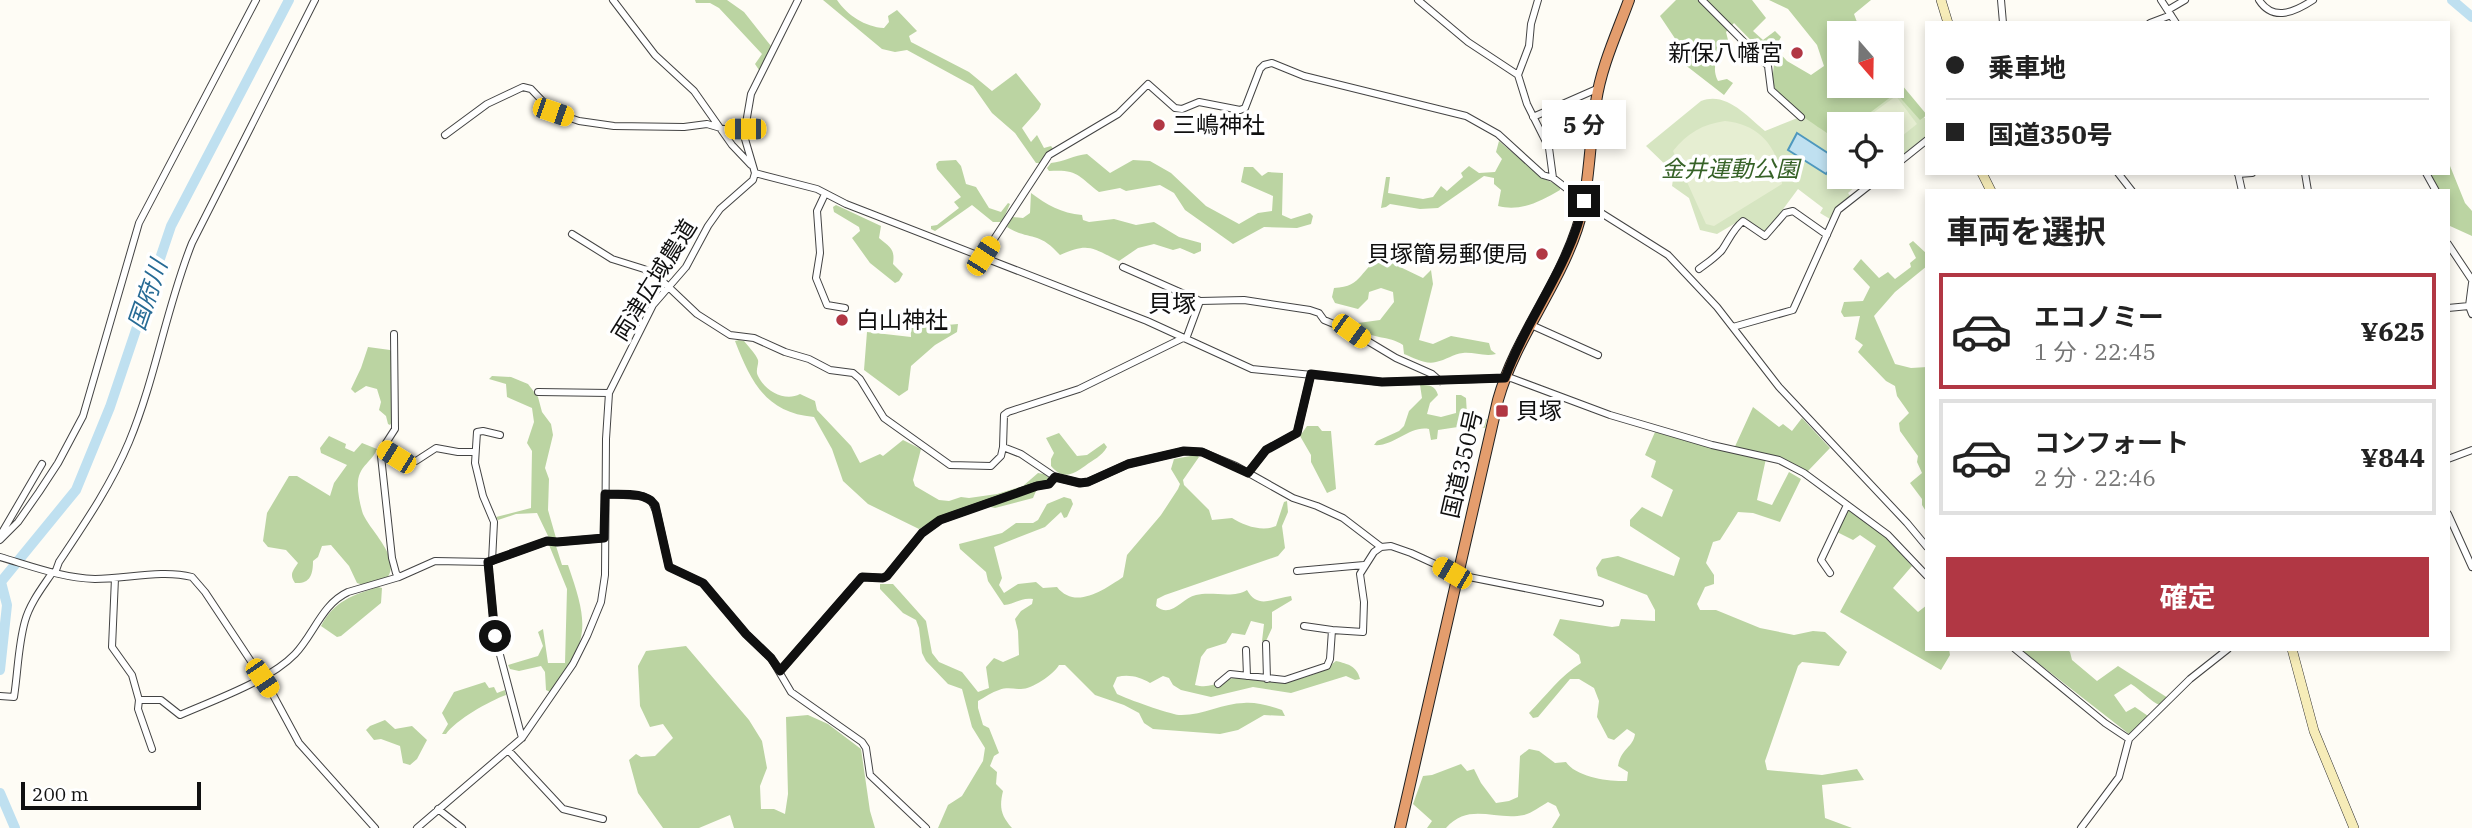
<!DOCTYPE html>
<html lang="ja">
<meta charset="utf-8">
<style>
:root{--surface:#fff;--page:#f6f6f6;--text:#222;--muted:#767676;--line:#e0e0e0;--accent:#b13744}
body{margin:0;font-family:"IBM Plex Serif","Noto Sans JP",serif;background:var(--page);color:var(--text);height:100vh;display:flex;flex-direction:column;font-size:26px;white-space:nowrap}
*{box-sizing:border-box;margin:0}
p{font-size:23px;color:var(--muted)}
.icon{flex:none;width:38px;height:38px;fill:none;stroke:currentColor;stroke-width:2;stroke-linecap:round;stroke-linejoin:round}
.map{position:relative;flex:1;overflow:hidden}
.drawer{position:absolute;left:1925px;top:189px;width:525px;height:462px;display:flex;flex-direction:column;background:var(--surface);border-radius:0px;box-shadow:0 4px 10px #0003}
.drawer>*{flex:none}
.guide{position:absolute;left:1925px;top:21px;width:525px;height:154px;border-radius:0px;box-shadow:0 4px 10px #0003;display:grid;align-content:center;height:154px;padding:0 21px;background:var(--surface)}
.needle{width:46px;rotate:160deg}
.buttons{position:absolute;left:1827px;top:21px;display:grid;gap:14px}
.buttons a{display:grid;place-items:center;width:77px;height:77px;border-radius:0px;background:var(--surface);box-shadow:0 4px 10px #0003;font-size:35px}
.scale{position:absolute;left:21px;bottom:18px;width:180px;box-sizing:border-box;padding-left:7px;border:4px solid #101010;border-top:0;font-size:19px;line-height:24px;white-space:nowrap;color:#101010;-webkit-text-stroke:5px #fff;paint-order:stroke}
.end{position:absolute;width:32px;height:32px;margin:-16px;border:9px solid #101010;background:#fff;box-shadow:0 0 0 4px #fff}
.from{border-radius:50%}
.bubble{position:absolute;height:49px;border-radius:0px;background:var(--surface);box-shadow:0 4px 10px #0003;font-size:23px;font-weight:700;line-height:49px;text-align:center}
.car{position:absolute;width:21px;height:42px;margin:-21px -10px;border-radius:9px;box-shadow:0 0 5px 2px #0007;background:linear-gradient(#f5c518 24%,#345 0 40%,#f5c518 0 76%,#345 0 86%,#f5c518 0)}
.guide b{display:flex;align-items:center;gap:24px;height:66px;font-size:26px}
.guide b+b{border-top:2px solid var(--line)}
.guide i{width:18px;height:18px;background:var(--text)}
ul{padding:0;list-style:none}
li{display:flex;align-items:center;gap:21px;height:116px;margin:0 14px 10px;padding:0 7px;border:4px solid var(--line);border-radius:0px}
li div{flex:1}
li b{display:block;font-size:26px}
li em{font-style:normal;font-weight:700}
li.selected{border-color:var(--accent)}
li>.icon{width:63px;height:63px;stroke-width:1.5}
h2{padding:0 21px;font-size:32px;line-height:84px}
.action{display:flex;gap:14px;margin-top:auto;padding:14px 21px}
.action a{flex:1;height:80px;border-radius:0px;background:var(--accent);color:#fff;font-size:28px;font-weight:700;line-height:80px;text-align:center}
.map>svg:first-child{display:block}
.green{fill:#d6e5c1}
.forest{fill:#bbd4a2}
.pitch{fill:#e6eed2}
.water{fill:#bfe0f0;stroke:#4e98be;stroke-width:2}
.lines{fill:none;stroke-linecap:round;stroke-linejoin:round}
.river{stroke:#bfe0f0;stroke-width:10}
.street-casing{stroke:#434343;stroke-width:8}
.secondary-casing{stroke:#323232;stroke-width:10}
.highway-casing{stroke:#212121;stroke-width:12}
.street{stroke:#fff;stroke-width:6}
.secondary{stroke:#f6ecb8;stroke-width:9}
.highway{stroke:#e49d6d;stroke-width:10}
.route{stroke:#101010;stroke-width:9}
.poi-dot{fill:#b13744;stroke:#fff;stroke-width:2.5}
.labels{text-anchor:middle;stroke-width:7;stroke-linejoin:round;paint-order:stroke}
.poi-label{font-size:23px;fill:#101010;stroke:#fff;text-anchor:start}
.park-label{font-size:23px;font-style:italic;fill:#366227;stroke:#fff}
.street-label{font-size:23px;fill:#101010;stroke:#fff}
.water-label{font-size:24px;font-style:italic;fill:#276b95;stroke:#fff}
.neighbourhood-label{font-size:24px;fill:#101010;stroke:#fff}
</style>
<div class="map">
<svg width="2472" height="828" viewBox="0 0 2472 828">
<rect width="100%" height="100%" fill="#fefcf5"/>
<path class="green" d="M1892,76L1927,121V136L1892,163V124H1839V177H1866L1848,193L1851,197L1836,208L1830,219L1820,213L1823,208L1798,189L1766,232H1763L1744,218L1717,234L1700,230L1689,198L1672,186L1674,173L1646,146L1701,101C1726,91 1747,116 1765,131L1800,117L1839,86H1892Z"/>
<path class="forest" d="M695,0H727L744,12L771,46L762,69L759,70L755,64L762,54L719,8L710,3H696Z
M823,0H837C847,15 865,27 884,28L889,22L888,16L897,10L917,31L909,36L911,42L969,72L992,91L1016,73L1041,104L1039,109L1022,128L1031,142L1037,135L1044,148L1051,146L1054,150L1040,163H1036L1015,133L992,113L973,86L907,50L895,52L882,49Z
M1676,0H1752L1766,18L1753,31L1763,40L1775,31L1781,37L1775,48L1787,61L1811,75L1824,66L1817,45L1788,9L1769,0H1871L1854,14L1861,33H1839V86H1892V73L1927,115L1920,120L1896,93L1855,124H1839V136L1836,139C1819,127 1788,109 1777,92C1771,84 1773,73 1774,64L1734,23L1726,32L1728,40C1719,54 1710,65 1718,81L1727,79L1733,83L1724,95L1684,64L1675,61L1680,46L1660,16Z
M1499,141L1542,178L1560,186V190C1541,201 1521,212 1498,206L1501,190L1494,184V178L1484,176L1438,208L1420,209L1390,204L1386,207L1381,208L1386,177H1390L1388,193L1423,199L1433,197L1441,186L1447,191L1463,177L1461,173L1469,166L1479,173L1495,172L1502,159L1496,152Z
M1087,154L1110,173L1133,160L1150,161L1171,173L1206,206L1239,224L1258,213L1272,211L1273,196L1241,182L1244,167H1253L1262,176L1268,172L1283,173L1282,215L1291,219L1310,213L1313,216L1311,224L1297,228L1264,227L1233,244L1185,210L1174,193L1160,185L1126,191L1120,188L1099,192C1078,176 1078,169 1049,171L1047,168L1051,163C1064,162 1074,155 1087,154Z
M956,160L961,166L966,184L976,187L989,208L1001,212L1008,203L1010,204L1002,222H993L972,205L935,231L931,229V226L937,225L959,208L954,202L961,197L937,169L936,164L939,161Z
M2448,161L2465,203L2472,211V236L2450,226L2448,191H2439L2430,173H2448Z
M1031,193C1047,205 1061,213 1082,215L1083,220L1089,222L1114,219L1136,225L1154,222L1179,237L1201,243V251L1194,254L1180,248L1173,250L1154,244L1138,248L1119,261C1092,248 1089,242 1060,255C1038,230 1030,241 1007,227L1012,217L1023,218L1030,213Z
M836,205L881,226L879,238C891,248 895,249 893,264L903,274L899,281L895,283L870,263L852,238L860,231L859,227L834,212L833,207Z
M1913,241L1927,254V266L1895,292L1874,316L1895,364L1911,368L1927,367V513L1922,505V499L1910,483L1922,473L1917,462L1918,456L1900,431L1899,423L1909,413L1897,396L1895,386L1886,381L1858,352L1863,345L1855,339L1860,316L1844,317L1841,312L1844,302L1863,301L1870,287L1853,269L1861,259L1879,278L1888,272L1895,279L1911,267L1910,263L1916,258L1909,244Z
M1382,258L1395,259L1396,265L1423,278L1431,270L1433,284L1419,340L1433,344L1451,336L1489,343L1491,350L1496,354C1485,357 1474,352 1463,353C1453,354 1446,360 1436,362C1426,365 1414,358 1404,354L1403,345C1389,335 1371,340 1358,327V323L1380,320L1394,302L1393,292L1381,288L1369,292L1368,299L1358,309L1335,303L1332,297L1334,288C1364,287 1360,267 1382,258Z
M923,313L924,327L958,324L957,332L935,345L911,366L908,390L899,396L864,370L867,332L911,337L910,315Z
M739,340L744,341C748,346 756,354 758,360C759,365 755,370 758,376C765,391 785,402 800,394L815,401L817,410L851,446L860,463L880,454L883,456L903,440L921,449L913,480L915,486L939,500L949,501L961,497L969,498L997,494L1023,486L1038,473L1044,474L1049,478L1048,482L1039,484L1033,498L995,508L977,504L940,517L919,529L868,504L843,481L832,449L814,417C766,413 751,382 735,341Z
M368,347L390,350L392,353V422L390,425L388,424L386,416L379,410L381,402L377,389L366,386L355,393L351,389L361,368Z
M492,376L511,377L528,384L538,397L542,412L551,424L553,435L545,468L549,479L548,510L556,538H549L537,513L516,514L498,520L496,517L531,508L532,451L527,443L534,422L532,408L507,397L506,384L489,379Z
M1420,385C1429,385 1435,385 1438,395L1430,403L1427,414L1441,417L1456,413V395H1461L1466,398L1467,415H1479L1481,419H1487L1485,428L1471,425L1438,430L1437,439L1431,440L1429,429C1410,425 1394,447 1374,445L1377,441L1399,431L1404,426L1409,411L1422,398Z
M1753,407L1779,427L1783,424L1792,431L1802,418L1830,448L1807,472L1782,458L1767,454L1757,500L1772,505L1789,472L1801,479L1780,522L1753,513L1738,512L1720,540L1713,542L1706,563L1714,575V584L1705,587L1697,604L1700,610H1716L1760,628L1794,635L1813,631L1825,632L1847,652L1839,666L1802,662L1798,666L1765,761L1767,770L1822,775L1857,769L1864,780L1822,785L1825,818L1852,828H1552L1560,815L1556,806L1548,802C1541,806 1532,813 1524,815C1495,821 1469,802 1446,828H1427L1432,821L1413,804L1423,776L1432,775L1461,764L1467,771L1474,769L1481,783L1496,803L1509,801L1518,797L1520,756L1529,749L1539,751L1555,763L1566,762C1576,777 1609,782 1627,781L1628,772L1618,766C1621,748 1633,748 1635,734L1627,729L1614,740L1608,738L1597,717L1599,701L1594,688L1579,679H1570L1538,717L1533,718L1529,713C1546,696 1560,676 1581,663L1579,655L1553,635L1560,619L1612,627L1619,626L1621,619L1655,621V610L1647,595L1598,576L1596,568L1602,559L1618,556L1674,576L1680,558L1630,526V520L1642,507L1662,517L1673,490L1651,477L1656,461L1645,455L1655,432L1732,453Z
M1307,426H1318L1322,431H1331L1336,489L1327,493L1311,462V455L1300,436Z
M1059,433L1077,456L1087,455L1104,443L1107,447C1101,457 1094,459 1085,466C1072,475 1063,480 1051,466V459L1054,453L1046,438Z
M329,436L346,444L345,448L354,452L362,443L377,449C372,462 360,465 358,481C357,490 360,505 363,514C371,532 400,556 388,577L363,585L357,583L349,566L331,545L322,546L318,557L313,561C313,575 310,584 295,583C289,574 293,571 298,563L286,550L268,547L263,541L267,513L289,476H297L330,496L334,483L347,465L321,453L320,448Z
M1196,455L1199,457L1183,480L1184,485L1209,510L1212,520L1232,518C1244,526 1263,532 1276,526L1284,502L1287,501L1288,512L1282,526L1285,548L1278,556L1165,595L1157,599L1156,606C1171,619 1182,598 1196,595C1213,591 1233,599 1247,590C1258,610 1273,598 1291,596L1292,600L1272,612V628L1266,641H1262L1264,624L1251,621L1245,635L1232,633L1226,643L1207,649L1201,657L1195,685C1214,690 1220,678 1237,678C1242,678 1248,680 1253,680C1283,683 1312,681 1336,661C1348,664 1357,666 1360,679L1355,680L1346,676L1291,693L1253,687L1211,697L1181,690L1173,685L1169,678L1163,676L1150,683C1140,677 1129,674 1117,677L1113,686L1117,694C1127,699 1169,714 1179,715C1202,716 1223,703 1244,703C1257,702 1270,706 1282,710L1285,716L1264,715L1238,730L1220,734L1153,729L1144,723L1139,713L1124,705L1095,695L1065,665H1059C1053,675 1032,689 1021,689C1013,689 1007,687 999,690C992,692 985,697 978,701V708L983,725L989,728L999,753L994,756L990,766L997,772L996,784L1003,791C999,808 1001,815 1012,828H938L948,805L962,796L983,761L985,748L972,727L962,689L948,684L926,661L922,653L919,628L916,620L903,613L880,589V584H893L926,621L932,653L939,662L962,672L978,692L989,688L986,667L994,658L1003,662L1019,655L1018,631L1015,619L1021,611L1032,604L1033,599C1021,597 1015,604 1004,605L988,581L986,572L960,549L959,544L1002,533L1016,523H1033L1038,520L1047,504L1064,497L1071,499L1073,504L1067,517L1064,518L1061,512L1045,527L994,547L1002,578L999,585L1004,593L1018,584L1036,582L1043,588L1057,587C1075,610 1104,590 1123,577L1127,555L1161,515L1178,489L1180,484L1171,469L1174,459Z
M1848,510L1887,538L1912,566L1893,588L1918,612L1927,605V649H1949L1950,655L1941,670L1840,612L1876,546L1860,535L1853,540L1837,532Z
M549,545L556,546L562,565H568C589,626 590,640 550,692L546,690L545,672L541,666L519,671L510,669L508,665L538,656L543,646L538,632L543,629L548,663H565L567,589Z
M378,587L382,588L381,603L341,636L337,637L321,626C334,601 353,595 378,587Z
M686,646L749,720L762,741L767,768L760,786L761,809H774L785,814L788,794L786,717L808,715L828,724L861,749L870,811L875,828H734L730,815L699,828H663L638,793L629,760L636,754L641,757L655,756L673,738L663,724L650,727L640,706L638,666L646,651Z
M2020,649H2067L2070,652L2072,660L2097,681L2118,666L2168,698L2160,705C2152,703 2141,690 2131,684L2114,695L2126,712L2135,707L2148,716L2129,734Z
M485,682L489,688L494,687L497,693L505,690L506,695C489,701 456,720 446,734H442L448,724L442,713L454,692Z
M385,720L395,729L412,726L427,740L417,759L410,765L403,763L400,746L381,739L374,740L366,730L370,726Z"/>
<path class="pitch" d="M1896,96L1917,124L1892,144V124H1858Z
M1725,121C1761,124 1780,150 1782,184L1714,226L1706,224L1673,151C1687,133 1703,124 1725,121Z"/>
<path class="water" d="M1797,133L1837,159L1826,174L1788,150Z"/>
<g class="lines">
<path class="river" d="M2452,0L2472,17
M0,583L76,490L110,407L171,226L289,0
M0,670L7,605L1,582
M0,793L15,828"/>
<g class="street-casing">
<path id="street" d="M613,0L655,55L694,91L732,145L751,165
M1418,0L1468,42L1518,75
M1538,0L1531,24L1529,46L1518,75L1527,104L1549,148L1553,178
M1702,0L1768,66L1771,90L1801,117
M2001,0L2003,23
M2161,0L2176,23
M2259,0C2273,22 2295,12 2313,0
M2168,10L2185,0
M2150,23L2171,15
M1533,117L1599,88
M445,135L487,104L523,87L531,89L553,112L579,121L614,126L684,127L707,124L724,129H745
M1892,168L1927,140
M755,173L817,189L846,204L1147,321L1252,369L1382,382L1511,378L1610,415L1712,445L1779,460L1804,473L1888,535L1927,576
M2118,173L2132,191
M2238,173L2242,191
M2305,173L2308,191
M2426,173L2436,191
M2238,174L2252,173
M825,194L817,211L820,253L816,278L827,305L845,308
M572,234L612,259L644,269L657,276L697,314L730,335L754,338L785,352L809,359L830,370L853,373L860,379L884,418L950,465L991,466L1001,456L1003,447
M2448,244L2472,280
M983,256L1049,155L1118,114L1148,84L1175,108L1182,109L1199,102L1240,110L1245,108L1260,69L1264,65L1272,63L1304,76L1466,116L1498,134L1543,175L1553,178L1587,204L1668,255L1717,307L1779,387L1907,523L1927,547
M1123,267L1200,301L1186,339
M1699,269C1707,263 1715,258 1722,250C1729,240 1733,229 1743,221L1765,236L1785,213L1793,211L1827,235
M2472,283L2469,306L2472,314
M1200,301L1244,300L1310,310L1319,313L1324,320L1351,331L1396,358L1432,374L1440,381
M2448,308L2469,306
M1529,324L1598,355
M1733,327L1793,310L1838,210L1880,177
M394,334L395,429L386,443L381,456L392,558L396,573L399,577
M538,392L609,393
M383,449L403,460L416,461L436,448L458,452H474
M2448,459L2472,450
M1248,473L1266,450L1297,433L1311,374
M1055,477L1021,454L1003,447L1004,415L1008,412L1079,389L1183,338
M605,494L642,496L651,500L657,513L669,567L703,583L746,634L771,658L791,692L862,742L866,748L870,775L926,828
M2448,514L2472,567
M0,536L42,464
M0,540L18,522L39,492L58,463L83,416L139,223L256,0
M0,557C31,566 62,578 95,579C126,579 162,569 192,577L205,592L272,693L299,743L375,828
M492,561L494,522L483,496L475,463L477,432L483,431L500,435
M488,562L495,636L522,738
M1297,571L1364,565
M55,573L59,562C85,523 111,485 129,442C156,377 166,308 192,243L315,0
M1830,573L1821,560L1847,505
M115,578L112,647L132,675L139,700H161L180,715C214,700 269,681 295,654C314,634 322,604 348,592L399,577L435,561L488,562L547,541L557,542L604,538
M1304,626L1332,630
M1266,644L1267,679
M2015,649L2105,723L2129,739
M1246,650L1247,676
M780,671L862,577L883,578L887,576L922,533L940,520L1036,486L1049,484L1055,477L1080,483L1088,482L1128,464L1184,451L1202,452L1236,466L1293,498L1317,506L1343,518L1381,547L1391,546L1411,553L1459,575L1600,603
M1218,684L1230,674L1285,680L1327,666L1330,659L1332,630L1363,632L1364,602L1360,574L1374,552L1381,547
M0,696L14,697C18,671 18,646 25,621C30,603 42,588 52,573
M139,700L138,709L152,749
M509,751L563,809L603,819
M438,809L462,828
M417,828L522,738L573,664L587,636L601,602L605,575L606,439L609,393L653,305L686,267L708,226L720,209L753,180L755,173L745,139V129L751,94L798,0
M2081,828L2119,777L2129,739L2190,679L2228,649"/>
</g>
<g class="secondary-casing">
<path id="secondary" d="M1941,0L1948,23
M1982,173L1991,191
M2292,649L2314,731L2354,828"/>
</g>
<g class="highway-casing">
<path id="highway" d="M1400,828L1498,400C1515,339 1557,289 1577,229C1590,189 1589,144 1596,102C1601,67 1617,33 1629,0"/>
</g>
<use href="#street" class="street"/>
<use href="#secondary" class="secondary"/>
<use href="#highway" class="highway"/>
</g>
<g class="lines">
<path class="route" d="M495,636L488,562L547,541L557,542L604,538L605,494C621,495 645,491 655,505L669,567L703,583L746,634L771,658L780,671L862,577L883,578L887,576L922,533L940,520L1037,486L1049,484L1055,477L1080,483L1088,482L1128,464L1184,451L1202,452L1248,473L1266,450L1297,433L1311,374L1382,382L1505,378C1527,317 1571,265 1584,201"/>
</g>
<g class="poi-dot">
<circle cx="1797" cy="53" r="7"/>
<circle cx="1159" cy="125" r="7"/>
<circle cx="1542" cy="254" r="7"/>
<circle cx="842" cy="320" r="7"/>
<rect x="1495" y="404" width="14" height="14" rx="3.5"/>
</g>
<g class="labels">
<g class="poi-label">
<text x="1783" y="61" text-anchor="end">新保八幡宮</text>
<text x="1173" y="133">三嶋神社</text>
<text x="1528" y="262" text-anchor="end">貝塚簡易郵便局</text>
<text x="856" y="328">白山神社</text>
<text x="1516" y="419">貝塚</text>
</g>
<g class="park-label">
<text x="1730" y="177">金井運動公園</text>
</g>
<g class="street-label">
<text transform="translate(654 280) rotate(-58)" y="8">両津広域農道</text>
<text transform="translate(1462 464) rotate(-77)" y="8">国道350号</text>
</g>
<g class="water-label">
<text transform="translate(148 295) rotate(-71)" y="8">国府川</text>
</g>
<g class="neighbourhood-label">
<text x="1172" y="312">貝塚</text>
</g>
</g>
</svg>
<div class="buttons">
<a><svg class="needle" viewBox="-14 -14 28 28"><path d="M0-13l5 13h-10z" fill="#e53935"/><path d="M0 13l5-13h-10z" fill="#767676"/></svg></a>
<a><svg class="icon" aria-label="locate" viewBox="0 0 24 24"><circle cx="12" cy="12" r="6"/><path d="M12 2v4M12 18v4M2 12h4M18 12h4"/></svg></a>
</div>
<div class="scale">200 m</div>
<i class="end from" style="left:495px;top:636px"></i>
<i class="end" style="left:1584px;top:201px"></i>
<div class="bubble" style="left:1542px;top:100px;width:84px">5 分</div>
<i class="car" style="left:553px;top:112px;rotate:109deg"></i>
<i class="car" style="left:745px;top:129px;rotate:270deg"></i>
<i class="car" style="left:983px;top:256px;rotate:33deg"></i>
<i class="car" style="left:1351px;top:331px;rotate:126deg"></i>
<i class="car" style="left:396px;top:457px;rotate:302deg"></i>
<i class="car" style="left:1452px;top:573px;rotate:300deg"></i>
<i class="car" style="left:262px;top:678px;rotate:146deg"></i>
<div class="guide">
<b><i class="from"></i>乗車地</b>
<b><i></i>国道350号</b>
</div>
<section class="drawer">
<h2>車両を選択</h2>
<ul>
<li class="selected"><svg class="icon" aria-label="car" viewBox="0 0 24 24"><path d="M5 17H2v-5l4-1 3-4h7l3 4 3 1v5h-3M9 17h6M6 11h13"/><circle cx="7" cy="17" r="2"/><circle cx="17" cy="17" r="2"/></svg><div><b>エコノミー</b><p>1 分 · 22:45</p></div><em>¥625</em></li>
<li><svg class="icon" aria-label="car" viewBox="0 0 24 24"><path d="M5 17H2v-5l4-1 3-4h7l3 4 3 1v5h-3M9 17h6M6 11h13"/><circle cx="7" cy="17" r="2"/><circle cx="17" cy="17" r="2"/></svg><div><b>コンフォート</b><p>2 分 · 22:46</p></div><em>¥844</em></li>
</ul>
<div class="action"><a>確定</a></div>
</section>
</div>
